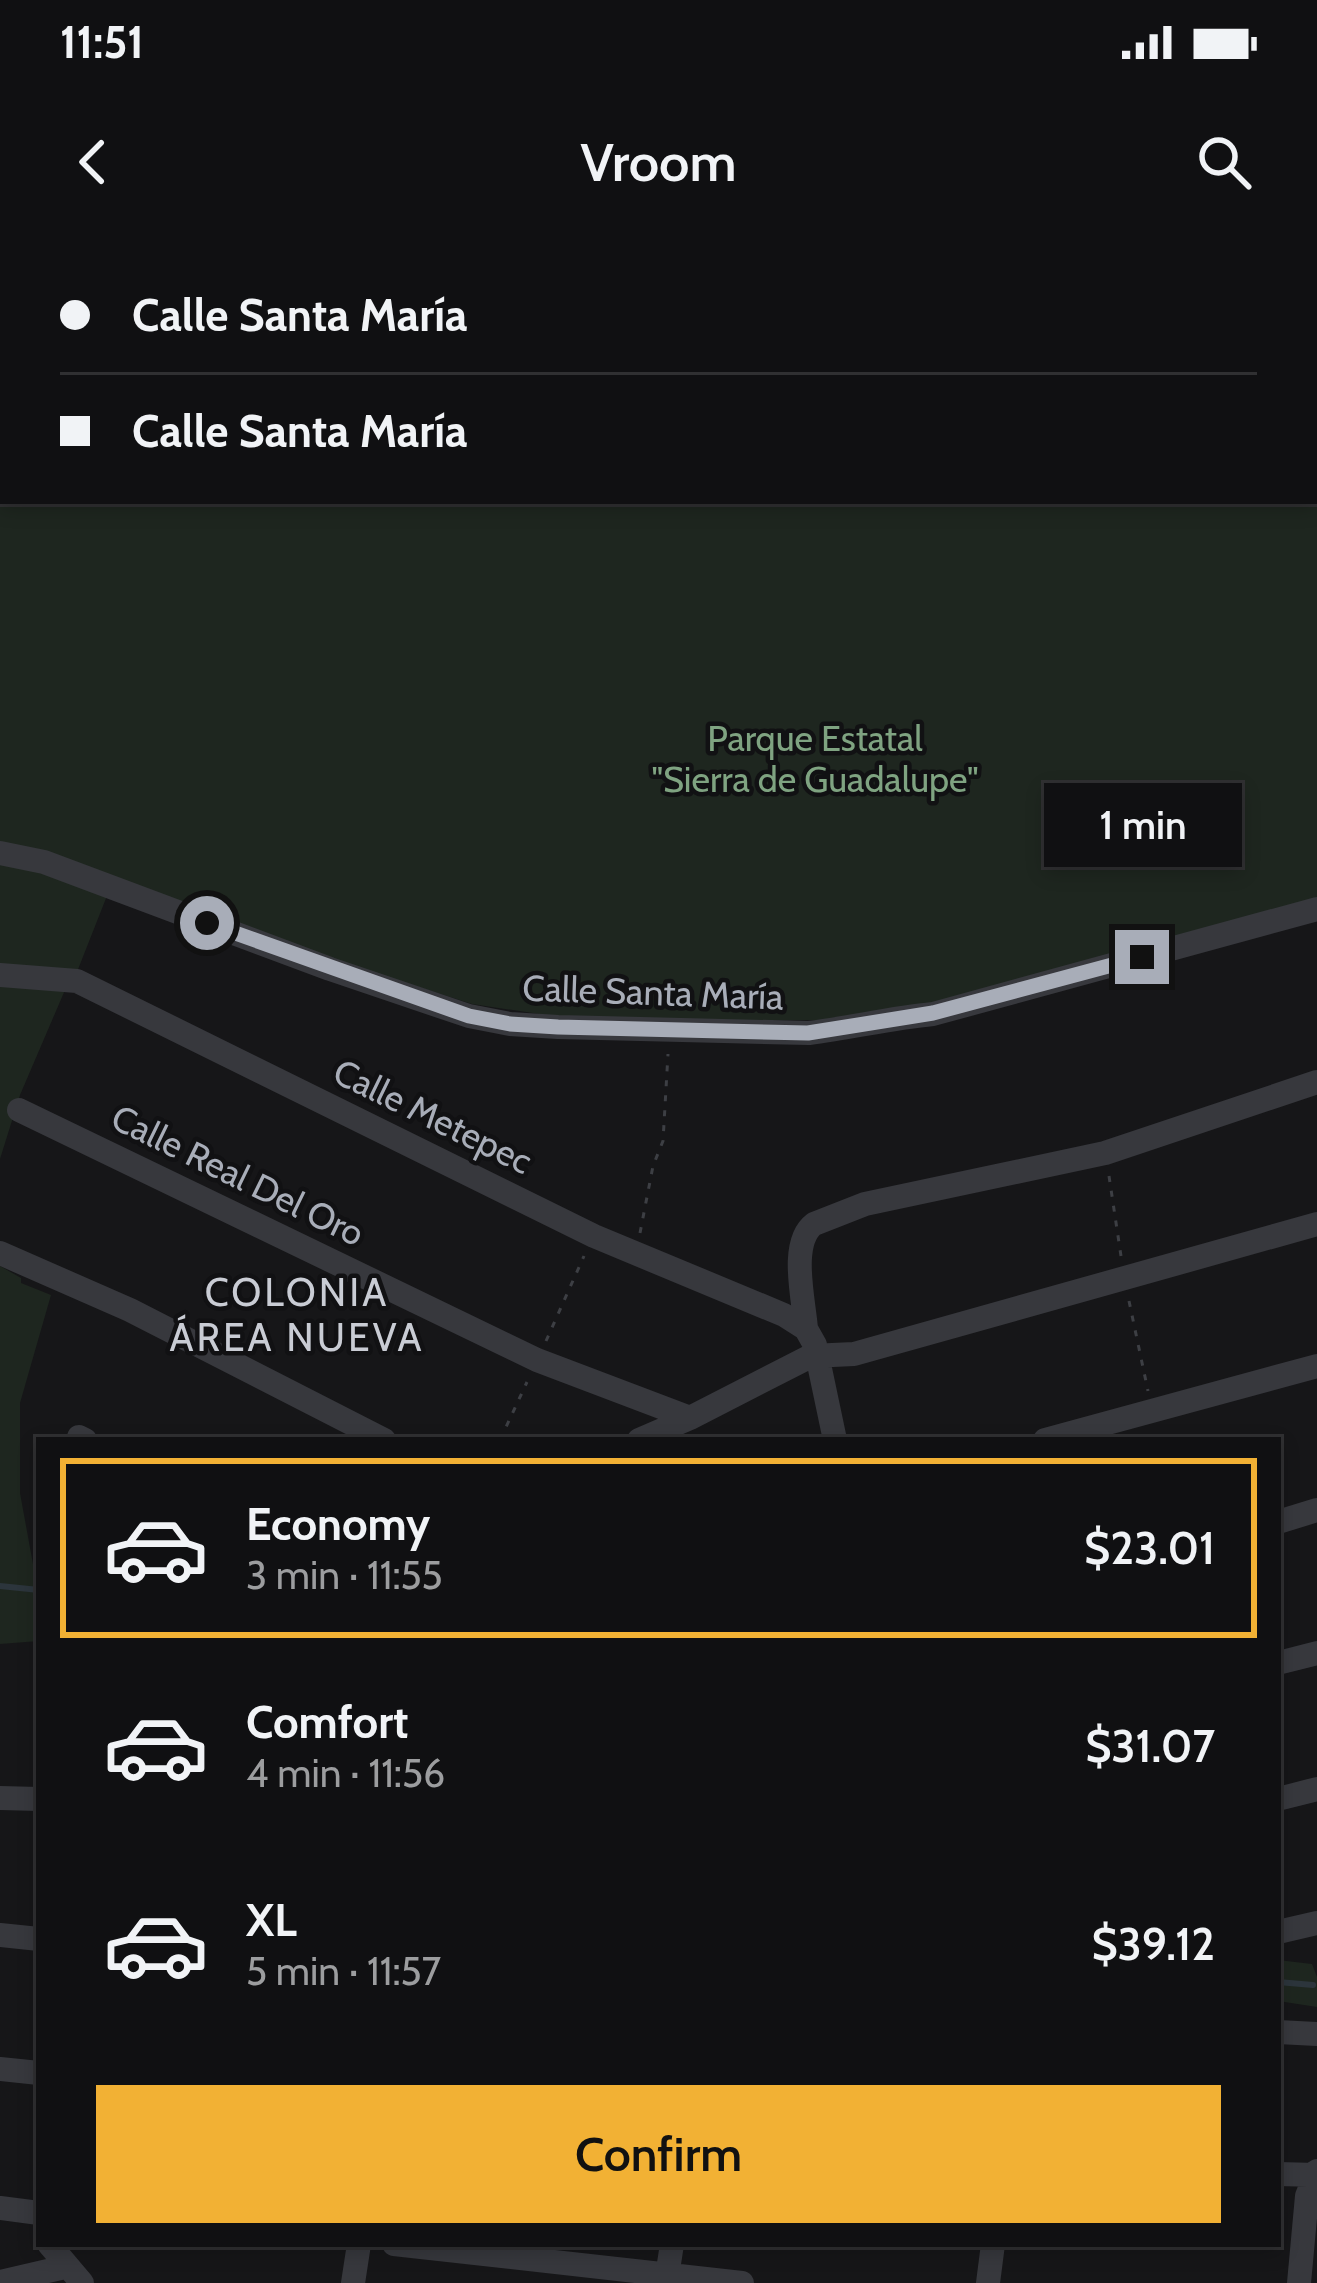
<!DOCTYPE html>
<meta charset="utf-8">
<style>
:root{--surface:#101012;--page:#19191b;--text:#f1f3f6;--muted:#9c9d9f;--line:#303032;--accent:#f2b134}
body{margin:0;font-family:Cabin,sans-serif;background:var(--page);color:var(--text);height:100vh;display:flex;flex-direction:column;font-size:45px;white-space:nowrap}
*{box-sizing:border-box;margin:0}
p{font-size:39px;color:var(--muted)}
.icon{flex:none;width:66px;height:66px;fill:none;stroke:currentColor;stroke-width:2;stroke-linecap:round;stroke-linejoin:round}
.map{position:relative;flex:1;overflow:hidden}
.details{position:absolute;left:36px;top:1197px;width:1245px;height:810px;display:flex;flex-direction:column;background:var(--surface);border-radius:0px;box-shadow:0 6px 18px #0003,0 0 0 3px var(--line)}
.details>*{flex:none}
.hud{position:absolute;left:0px;top:0px;width:1317px;height:264px;box-shadow:0 6px 18px #0003,0 0 0 3px var(--line);display:grid;align-content:center;height:264px;padding:0 60px;background:var(--surface)}
.end{position:absolute;width:54px;height:54px;margin:-27px;border:15px solid #a8adb8;background:#111;box-shadow:0 0 0 6px #111}
.from{border-radius:50%}
.bubble{position:absolute;height:84px;border-radius:0px;background:var(--surface);box-shadow:0 6px 18px #0003,0 0 0 3px var(--line);font-size:39px;font-weight:600;line-height:84px;text-align:center}
.hud b{display:flex;align-items:center;gap:42px;height:114px;font-size:45px}
.hud b+b{border-top:3px solid var(--line)}
.hud i{width:30px;height:30px;background:var(--text)}
ul{padding:21px 0 0;list-style:none}
li{display:flex;align-items:center;gap:36px;height:180px;margin:0 24px 18px;padding:0 36px;border:6px solid transparent;border-radius:0px}
li div{flex:1}
li b{display:block;font-size:45px}
li em{font-style:normal;font-weight:600}
li.selected{border-color:var(--accent)}
li>.icon{width:108px;height:108px;stroke-width:1.5}
.cta{display:flex;gap:24px;margin-top:auto;padding:24px 60px}
.cta a{flex:1;height:138px;border-radius:0px;background:var(--accent);color:#111;font-size:48px;font-weight:600;line-height:138px;text-align:center}
.status{display:flex;justify-content:space-between;align-items:center;height:84px;padding:0 60px;background:var(--surface);direction:ltr}
.status svg{height:33px;fill:currentColor}
header{display:flex;justify-content:space-between;align-items:center;height:156px;padding:0 60px;background:var(--surface);font-size:54px;font-weight:600}
.map>svg:first-child{display:block}
.green{fill:#1e261f;fill-rule:evenodd}
.lines{fill:none;stroke-linecap:round;stroke-linejoin:round}
.stream{stroke:#2c353c;stroke-width:6}
.path{stroke:#3d3f44;stroke-width:3;stroke-dasharray:6 9;stroke-linecap:butt}
.minor{stroke:#37383d;stroke-width:24}
.route{stroke:#a8adb8;stroke-width:15}
.labels{text-anchor:middle;stroke-width:9;stroke-linejoin:round;paint-order:stroke}
.park-label{font-size:36px;fill:#7fa381;stroke:#111113}
.street-label{font-size:36px;fill:#a8adb8;stroke:#111113}
.neighbourhood-label{font-size:39px;letter-spacing:3px;fill:#c9ccd4;stroke:#111113}
</style>
<div class="status"><b>11:51</b><svg viewBox="0 0 49 12"><path d="M0 12V9h3v3zM5 12V6h3v6zM10 12V3h3v9zM15 12V0h3v12zM26 1h20v11H26zM47 4h2v5h-2z"/></svg></div>
<header><svg class="icon" aria-label="back" viewBox="0 0 24 24"><path d="M15 5l-7 7 7 7"/></svg>Vroom<svg class="icon" aria-label="search" viewBox="0 0 24 24"><circle cx="10" cy="10" r="6"/><path d="M15 15l6 6"/></svg></header>
<div class="map">
<svg width="1317" height="2043" viewBox="0 0 1317 2043">
<rect width="100%" height="100%" fill="#161618"/>
<path class="green" d="M0,0H1317V671L996,755L840,780L586,781L472,764L306,711L114,638L75,737L71,736L20,855L0,919ZM3,3H1314V261H3Z
M0,1026L21,1038V1043L51,1055L20,1163V1253L35,1335L39,1336V1401L0,1404Z
M1278,1720L1312,1724L1317,1737V1767L1278,1761Z"/>
<g class="lines">
<path class="stream" d="M0,1346L39,1350
M1278,1742L1313,1745"/>
<path class="path" d="M1109,936L1121,1016
M640,993L653,926L663,901L668,814
M1129,1061L1148,1151
M546,1101L584,1016
M500,1200L527,1142"/>
<path class="minor" d="M0,613L44,622L330,729L469,776L510,784L558,787L809,793C850,788 891,778 933,774L1317,669
M0,735L77,741L594,996L784,1075L806,1089L815,1105L835,1200
M19,870L537,1120L690,1178
M0,1013L130,1070L384,1200
M806,1089C804,1060 789,1003 814,984L865,964L1105,913L1317,842
M79,1197L85,1200
M639,1200L690,1178L811,1116L854,1114L1317,984
M1045,1200L1317,1126
M1278,1282L1317,1270
M1278,1423L1317,1413
M0,1558L39,1559
M1278,1559L1317,1549
M1278,1692L1317,1683
M0,1695L39,1699
M1278,1792L1317,1794
M0,1829L39,1833
M1278,1934L1317,1935
M0,1968L39,1973
M49,2004L82,2043
M394,2004L742,2043
M0,2042L65,2027
M353,2043L359,2004
M666,2043L672,2004
M988,2043L993,2004
M1299,2043L1307,1956L1317,1931"/>
</g>
<g class="lines">
<path class="route" d="M207,683L469,776L510,784L558,787L808,793L933,773L1142,717"/>
</g>
<g class="labels">
<g class="park-label">
<text x="815" y="511">Parque Estatal<tspan x="815" dy="41">"Sierra de Guadalupe"</tspan></text>
</g>
<g class="street-label">
<text transform="translate(653 752) rotate(2)" y="13">Calle Santa María</text>
<text transform="translate(433 876) rotate(26)" y="13">Calle Metepec</text>
<text transform="translate(238 935) rotate(26)" y="13">Calle Real Del Oro</text>
</g>
<g class="neighbourhood-label">
<text x="297" y="1066">COLONIA<tspan x="297" dy="45">ÁREA NUEVA</tspan></text>
</g>
</g>
</svg>
<i class="end from" style="left:207px;top:683px"></i>
<i class="end" style="left:1142px;top:717px"></i>
<div class="bubble" style="left:1044px;top:543px;width:198px">1 min</div>
<div class="hud">
<b><i class="from"></i>Calle Santa María</b>
<b><i></i>Calle Santa María</b>
</div>
<section class="details">
<ul>
<li class="selected"><svg class="icon" aria-label="car" viewBox="0 0 24 24"><path d="M5 17H2v-5l4-1 3-4h7l3 4 3 1v5h-3M9 17h6M6 11h13"/><circle cx="7" cy="17" r="2"/><circle cx="17" cy="17" r="2"/></svg><div><b>Economy</b><p>3 min · 11:55</p></div><em>$23.01</em></li>
<li><svg class="icon" aria-label="car" viewBox="0 0 24 24"><path d="M5 17H2v-5l4-1 3-4h7l3 4 3 1v5h-3M9 17h6M6 11h13"/><circle cx="7" cy="17" r="2"/><circle cx="17" cy="17" r="2"/></svg><div><b>Comfort</b><p>4 min · 11:56</p></div><em>$31.07</em></li>
<li><svg class="icon" aria-label="car" viewBox="0 0 24 24"><path d="M5 17H2v-5l4-1 3-4h7l3 4 3 1v5h-3M9 17h6M6 11h13"/><circle cx="7" cy="17" r="2"/><circle cx="17" cy="17" r="2"/></svg><div><b>XL</b><p>5 min · 11:57</p></div><em>$39.12</em></li>
</ul>
<div class="cta"><a>Confirm</a></div>
</section>
</div>
